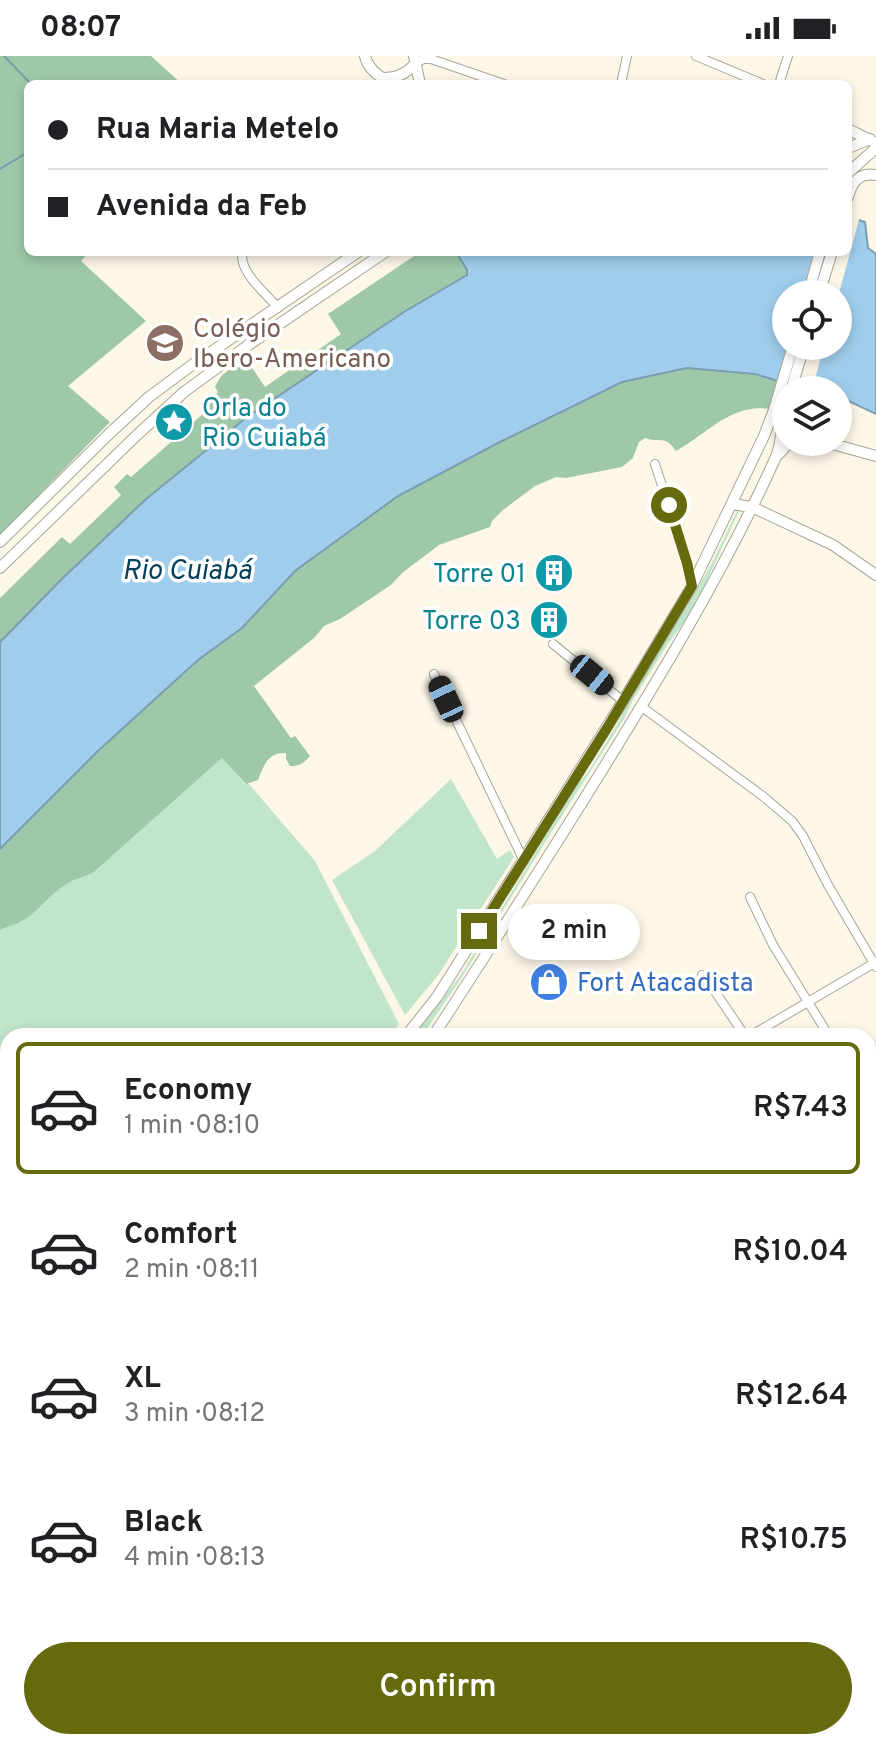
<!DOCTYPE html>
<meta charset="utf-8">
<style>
:root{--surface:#fff;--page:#f6f6f6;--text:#202124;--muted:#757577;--line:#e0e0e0;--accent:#656a0c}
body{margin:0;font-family:Overpass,sans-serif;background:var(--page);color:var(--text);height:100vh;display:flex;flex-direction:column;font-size:30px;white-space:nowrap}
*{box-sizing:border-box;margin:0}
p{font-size:26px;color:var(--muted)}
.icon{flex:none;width:44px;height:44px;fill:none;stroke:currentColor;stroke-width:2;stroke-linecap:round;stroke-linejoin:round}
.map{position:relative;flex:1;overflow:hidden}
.panel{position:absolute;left:0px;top:972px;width:876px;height:722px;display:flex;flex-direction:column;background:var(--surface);border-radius:24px 24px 0 0;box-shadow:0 4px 12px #0003}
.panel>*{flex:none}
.hud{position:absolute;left:24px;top:24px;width:828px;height:176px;border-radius:12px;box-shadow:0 4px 12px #0003;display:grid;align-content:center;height:176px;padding:0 24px;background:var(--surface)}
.fabs{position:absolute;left:772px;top:224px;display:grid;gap:16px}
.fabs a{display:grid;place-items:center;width:80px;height:80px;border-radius:50%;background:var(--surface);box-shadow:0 4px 12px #0003;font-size:40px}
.end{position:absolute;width:36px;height:36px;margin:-18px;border:10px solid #656a0c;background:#fff;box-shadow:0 0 0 4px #fff}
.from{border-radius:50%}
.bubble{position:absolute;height:56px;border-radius:28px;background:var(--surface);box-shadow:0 4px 12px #0003;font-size:26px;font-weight:600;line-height:56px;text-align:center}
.car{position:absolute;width:24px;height:48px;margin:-24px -12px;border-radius:10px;box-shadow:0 0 6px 2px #0007;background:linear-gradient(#222 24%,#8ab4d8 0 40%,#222 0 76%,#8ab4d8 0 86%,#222 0)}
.hud b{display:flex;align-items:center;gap:28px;height:76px;font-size:30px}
.hud b+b{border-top:2px solid var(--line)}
.hud i{width:20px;height:20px;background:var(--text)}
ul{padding:14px 0 0;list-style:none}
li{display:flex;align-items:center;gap:24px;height:132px;margin:0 16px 12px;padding:0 8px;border:4px solid transparent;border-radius:12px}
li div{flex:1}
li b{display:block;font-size:30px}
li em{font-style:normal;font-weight:600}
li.selected{border-color:var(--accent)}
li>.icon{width:72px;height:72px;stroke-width:1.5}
.action{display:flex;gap:16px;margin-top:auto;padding:16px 24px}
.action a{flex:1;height:92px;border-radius:48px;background:var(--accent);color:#fff;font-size:32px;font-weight:600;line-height:92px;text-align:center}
.status{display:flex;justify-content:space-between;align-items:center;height:56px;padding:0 40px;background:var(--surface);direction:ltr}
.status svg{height:22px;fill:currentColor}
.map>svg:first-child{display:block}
.green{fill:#c0e5c9}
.forest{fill:#9ec8a8}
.water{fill:#9fcdeb;stroke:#7d9db0;stroke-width:2;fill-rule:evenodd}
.pier{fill:#fcf7e7}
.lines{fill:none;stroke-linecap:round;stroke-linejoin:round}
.stream{stroke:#7d9db0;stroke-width:2}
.minor-casing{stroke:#a9a495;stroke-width:10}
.major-casing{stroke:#a9a495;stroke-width:12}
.minor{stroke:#fff;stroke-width:8}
.major{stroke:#fff;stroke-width:10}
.route{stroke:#656a0c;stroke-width:10}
.labels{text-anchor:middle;stroke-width:7;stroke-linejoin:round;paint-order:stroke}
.education-label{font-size:26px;fill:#785e54;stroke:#fff;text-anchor:start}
.culture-label{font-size:26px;fill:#0d838f;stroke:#fff;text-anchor:end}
.shop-label{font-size:26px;fill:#366cbe;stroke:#fff;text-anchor:start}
.water-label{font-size:28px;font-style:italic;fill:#023f5c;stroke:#fff}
</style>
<div class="status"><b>08:07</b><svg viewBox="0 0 49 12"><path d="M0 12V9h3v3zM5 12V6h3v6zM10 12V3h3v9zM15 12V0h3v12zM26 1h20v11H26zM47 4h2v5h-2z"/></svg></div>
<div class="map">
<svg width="876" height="1693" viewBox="0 0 876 1693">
<rect width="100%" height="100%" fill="#fcf7e7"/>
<path class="green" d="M738,453H740L702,535L687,563L669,586L633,644L624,663L554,772L462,921L422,980H413L460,920L577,729L588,716L619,665L630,641L687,550L712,507Z
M223,701L245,728L248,727L315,805L399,968L389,980H8V1086L0,1066V874C10,870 21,867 30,860C43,849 54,835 70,826C77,822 86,821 94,816Z
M451,723L497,803L510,794L514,801L439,918L405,959L332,824L375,795Z"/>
<path class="forest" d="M0,0H151L182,28H28V196H89L81,205L146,265L68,330L110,366L0,479Z
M420,196H456L467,214V219L404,256L247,361L145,444L63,522L0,586V542L62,481L70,488L121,439L114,431L127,418L131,421L203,358L205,350L218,336L215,331C223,314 232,310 251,310L265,331L341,278L328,258Z
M687,312L755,318L778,326L770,353C731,347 707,378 676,395C664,378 662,388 645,382L639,386L633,402L622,411L566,422L556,421L535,430L503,454L492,465L490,471L439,489L402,517L391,529L340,563L324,570L314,582L254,630L291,682L295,680L310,700C305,706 299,711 290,710L286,703V697C268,696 264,709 258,724L246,728L222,702L94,816C86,821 77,822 70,826C54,835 43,849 30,860C21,867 10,870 0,874V793L99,694L198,604L242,572L295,515L398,440L498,387L622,326Z"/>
<path class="water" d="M855,163L865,166L868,192L876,198V358L838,340V334H807L755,318L687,312L622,326L498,387L398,440L295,515L242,572L198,604L99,694L0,793V586L63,522L145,444L247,361L404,256L467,219V214L456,196H848ZM786,238H838V290H786Z"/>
<path class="pier" d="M856,159L860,160L838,241V238H802L814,196H848V160Z
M788,290H824L812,334H792L777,330Z"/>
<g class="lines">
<path class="stream" d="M4,0L31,28
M0,113L28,96
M868,1334L876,1330
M217,1693L218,1686"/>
<g class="minor-casing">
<path id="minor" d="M696,0L763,28
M415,8L423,3H431L504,28
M621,28L627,0
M779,28L788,0
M242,196C240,218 265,236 278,252
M655,408L687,507L692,530
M553,588L623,645
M434,618L524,805
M642,651L764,741L792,765L803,780L828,829L876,911
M750,841L773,889L829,980
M702,919L708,925L745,980
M750,980L876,906
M868,1047L876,1061
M868,1071L876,1066
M868,1189L876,1203
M868,1225L876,1216
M868,1531L876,1526
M868,1549L876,1561
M0,1631L8,1643
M868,1651L876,1646
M313,1686L318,1693
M440,1686L444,1693
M697,1686L701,1693
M824,1686L828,1693
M408,1693L420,1686
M599,1693L610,1686
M799,1693L811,1686"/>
</g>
<g class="major-casing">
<path id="major" d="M365,0C367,10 374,16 382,22C396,23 406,18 415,8
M414,0L420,28
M848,73L876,87
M848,92L870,83
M848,117L876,92
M848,141C852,126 859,116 876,119
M808,238L820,196
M819,238L832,196
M791,334L804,290
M825,386L876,400
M778,399L786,390L793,386
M732,448L752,451L833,489L876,519
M0,486L110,377L149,341L192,309L358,196
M0,512L137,379L184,336L247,290L385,196
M406,980L437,941L623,645L692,530L764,380L774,354L793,290
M433,980C484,903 533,824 583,745C652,634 721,522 775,403C783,386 781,367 786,350
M0,1453L8,1444
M0,1480L8,1472
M0,1665L8,1669
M0,1676L8,1680
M21,1686L37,1693
M64,1686L65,1693
M123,1693L124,1686"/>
</g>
<use href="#minor" class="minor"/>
<use href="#major" class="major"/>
</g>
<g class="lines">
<path class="route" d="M479,875L607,672L692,530L687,507L669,449"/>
</g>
<defs>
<g id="school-disc" transform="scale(2)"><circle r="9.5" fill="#8d6e63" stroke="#fff"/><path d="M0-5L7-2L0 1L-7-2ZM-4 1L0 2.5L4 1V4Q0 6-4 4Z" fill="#fff"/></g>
<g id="sight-disc" transform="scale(2)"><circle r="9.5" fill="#0f9aa8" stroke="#fff"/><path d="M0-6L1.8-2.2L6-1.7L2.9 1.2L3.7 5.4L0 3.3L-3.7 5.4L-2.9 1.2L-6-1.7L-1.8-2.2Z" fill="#fff"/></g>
<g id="building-disc" transform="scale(2)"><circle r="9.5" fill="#0f9aa8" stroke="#fff"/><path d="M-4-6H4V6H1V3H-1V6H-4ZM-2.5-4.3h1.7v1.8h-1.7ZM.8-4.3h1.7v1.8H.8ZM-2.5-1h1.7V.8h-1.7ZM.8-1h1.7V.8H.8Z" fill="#fff"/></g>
<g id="shop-disc" transform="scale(2)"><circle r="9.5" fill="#3f7fe0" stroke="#fff"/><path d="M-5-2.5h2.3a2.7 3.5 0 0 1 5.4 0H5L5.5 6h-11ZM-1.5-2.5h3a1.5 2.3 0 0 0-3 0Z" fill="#fff"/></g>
</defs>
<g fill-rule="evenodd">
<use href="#school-disc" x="165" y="287"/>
<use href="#sight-disc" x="174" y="366"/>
<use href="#building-disc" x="554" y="517"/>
<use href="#building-disc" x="549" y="564"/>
<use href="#shop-disc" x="549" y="926"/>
</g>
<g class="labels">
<g class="education-label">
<text x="193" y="281">Colégio<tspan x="193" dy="30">Ibero-Americano</tspan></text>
</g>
<g class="culture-label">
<text x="202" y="360" text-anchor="start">Orla do<tspan x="202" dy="30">Rio Cuiabá</tspan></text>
<text x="526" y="526">Torre 01</text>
<text x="521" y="573">Torre 03</text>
</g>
<g class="shop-label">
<text x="577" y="935">Fort Atacadista</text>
</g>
<g class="water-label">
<text x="187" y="523">Rio Cuiabá</text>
</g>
</g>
</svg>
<div class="fabs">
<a><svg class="icon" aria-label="locate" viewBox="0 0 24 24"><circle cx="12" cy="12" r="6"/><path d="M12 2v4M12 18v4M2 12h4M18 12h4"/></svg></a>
<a><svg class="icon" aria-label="layers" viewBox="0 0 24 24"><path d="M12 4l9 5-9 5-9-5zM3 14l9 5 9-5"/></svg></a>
</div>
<i class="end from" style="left:669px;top:449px"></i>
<i class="end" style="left:479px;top:875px"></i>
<div class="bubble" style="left:508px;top:848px;width:132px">2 min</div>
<i class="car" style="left:592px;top:619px;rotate:129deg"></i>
<i class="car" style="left:446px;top:643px;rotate:335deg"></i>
<div class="hud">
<b><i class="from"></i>Rua Maria Metelo</b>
<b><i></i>Avenida da Feb</b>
</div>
<section class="panel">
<ul>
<li class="selected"><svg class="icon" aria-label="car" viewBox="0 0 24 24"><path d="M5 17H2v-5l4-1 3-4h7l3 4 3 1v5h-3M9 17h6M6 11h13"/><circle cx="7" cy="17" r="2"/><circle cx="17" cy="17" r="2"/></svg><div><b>Economy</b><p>1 min · 08:10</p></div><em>R$7.43</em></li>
<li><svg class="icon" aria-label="car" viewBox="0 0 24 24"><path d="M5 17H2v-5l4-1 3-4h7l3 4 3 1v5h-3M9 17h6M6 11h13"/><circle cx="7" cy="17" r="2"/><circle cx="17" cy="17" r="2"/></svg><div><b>Comfort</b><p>2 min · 08:11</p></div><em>R$10.04</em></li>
<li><svg class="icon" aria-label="car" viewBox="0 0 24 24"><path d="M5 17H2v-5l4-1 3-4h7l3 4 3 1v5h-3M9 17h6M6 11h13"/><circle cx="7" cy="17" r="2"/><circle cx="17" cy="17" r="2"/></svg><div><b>XL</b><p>3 min · 08:12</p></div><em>R$12.64</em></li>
<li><svg class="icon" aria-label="car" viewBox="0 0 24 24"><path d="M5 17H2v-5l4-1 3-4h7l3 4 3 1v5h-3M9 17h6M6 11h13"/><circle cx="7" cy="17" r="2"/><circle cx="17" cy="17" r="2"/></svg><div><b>Black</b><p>4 min · 08:13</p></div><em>R$10.75</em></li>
</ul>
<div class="action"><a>Confirm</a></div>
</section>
</div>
